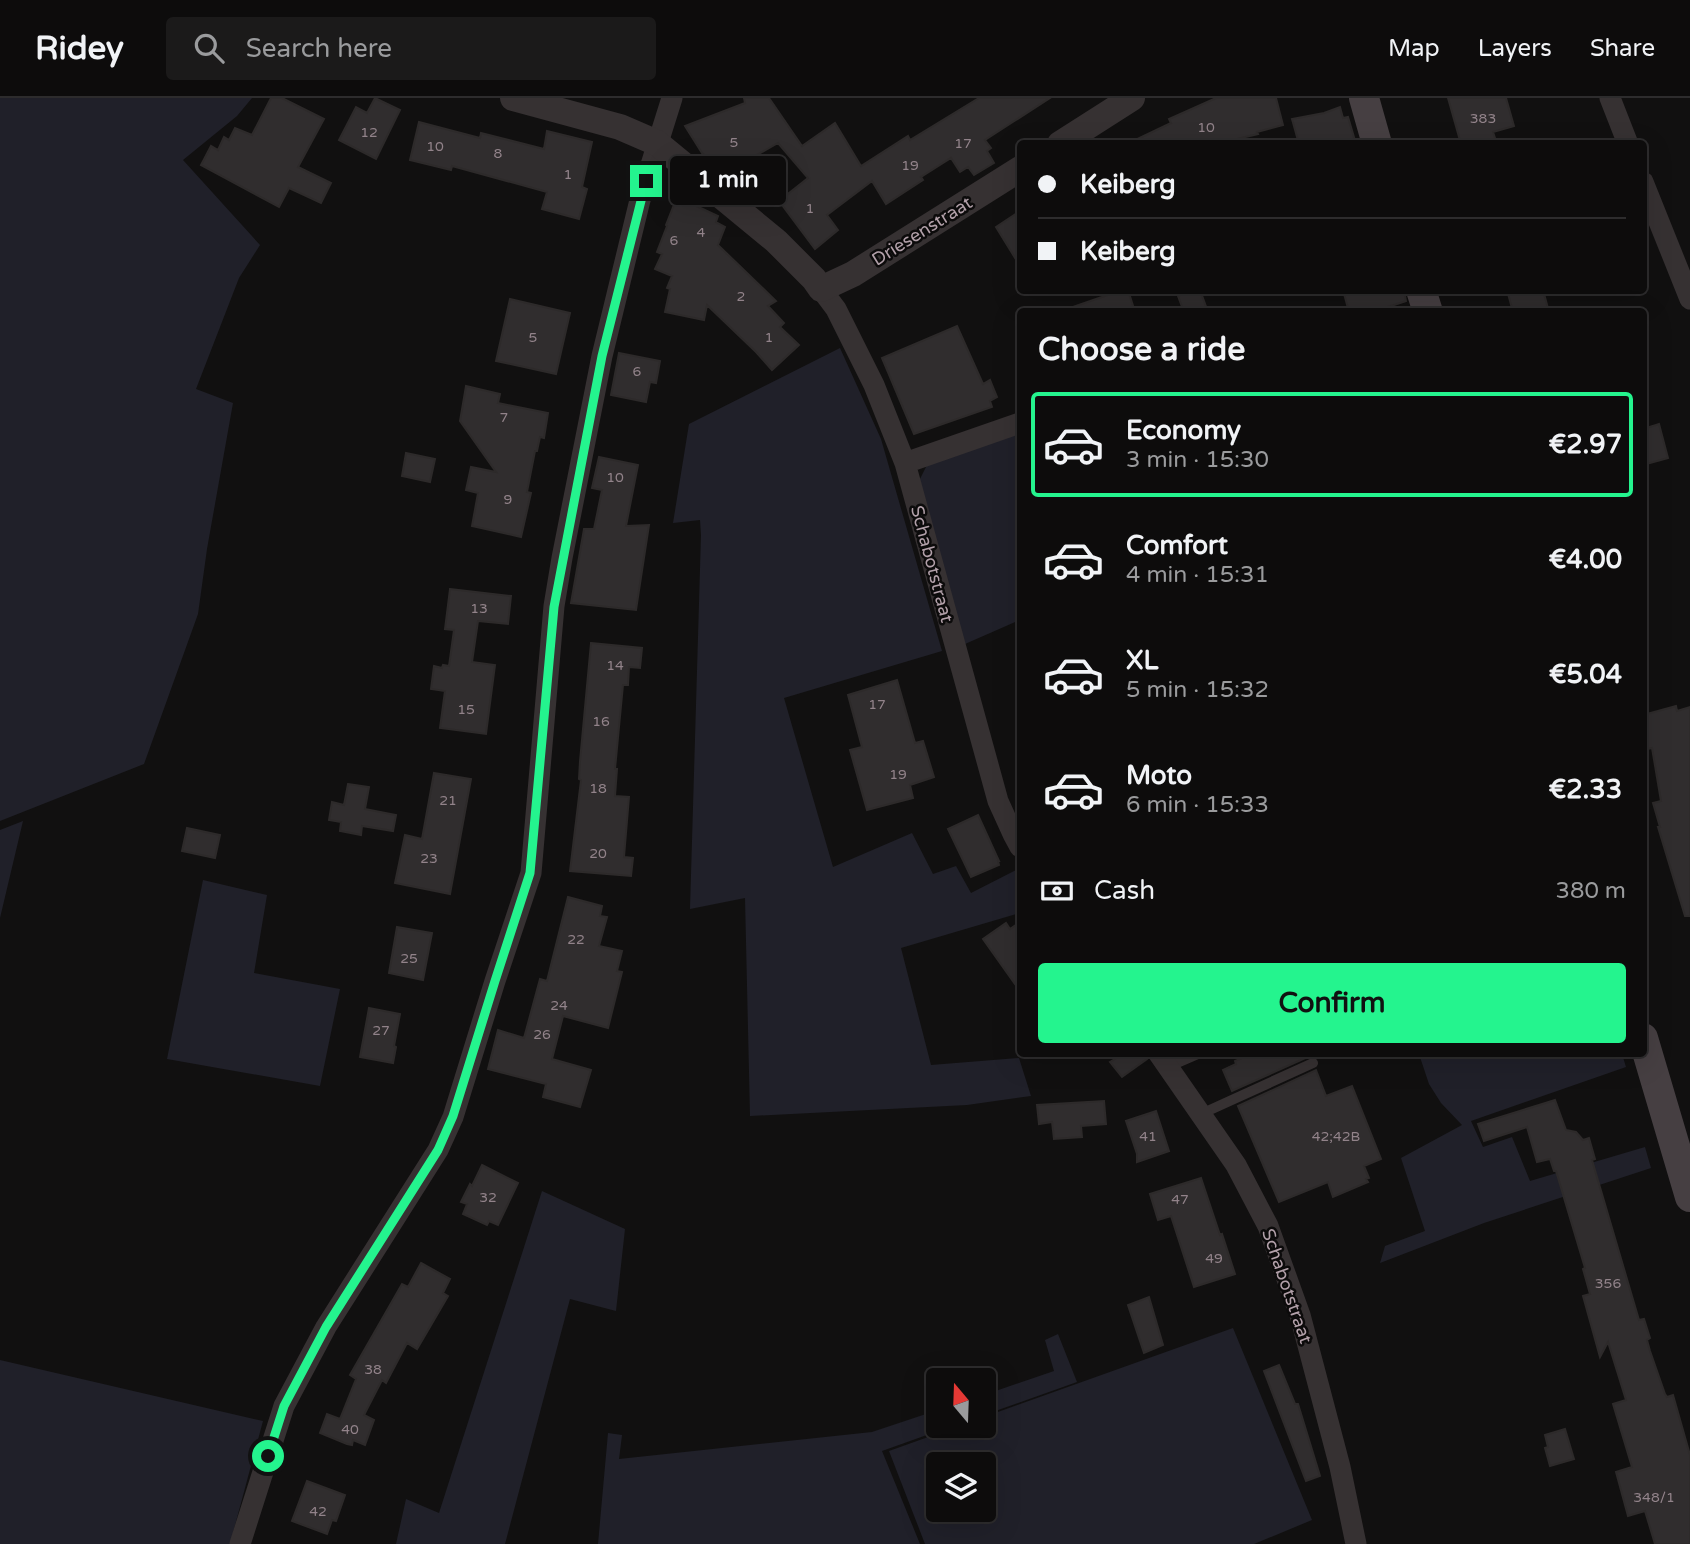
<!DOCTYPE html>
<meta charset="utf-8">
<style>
:root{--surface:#0d0c0c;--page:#1b1a1a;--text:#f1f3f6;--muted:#9a9b9d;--line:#2d2c2d;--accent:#24f48e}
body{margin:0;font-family:"Varela Round",sans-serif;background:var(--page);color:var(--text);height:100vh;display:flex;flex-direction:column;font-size:26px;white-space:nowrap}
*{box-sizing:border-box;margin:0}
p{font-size:23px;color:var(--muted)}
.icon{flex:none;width:38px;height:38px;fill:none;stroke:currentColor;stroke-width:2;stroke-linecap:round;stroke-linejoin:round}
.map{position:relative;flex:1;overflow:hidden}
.side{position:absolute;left:1017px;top:210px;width:630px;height:749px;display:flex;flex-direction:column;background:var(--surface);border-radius:7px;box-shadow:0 7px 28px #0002,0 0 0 2px var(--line)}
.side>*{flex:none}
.top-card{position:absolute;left:1017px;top:42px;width:630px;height:154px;border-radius:7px;box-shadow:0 7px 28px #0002,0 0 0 2px var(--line);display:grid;align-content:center;height:154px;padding:0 21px;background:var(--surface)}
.needle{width:46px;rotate:341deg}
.tools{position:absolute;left:926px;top:1270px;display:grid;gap:14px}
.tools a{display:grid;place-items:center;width:70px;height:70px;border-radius:7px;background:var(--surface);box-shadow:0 7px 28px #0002,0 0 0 2px var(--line);font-size:35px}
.end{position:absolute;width:32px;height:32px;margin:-16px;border:9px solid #24f48e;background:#111;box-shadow:0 0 0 4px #111}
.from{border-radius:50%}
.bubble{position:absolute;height:49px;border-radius:7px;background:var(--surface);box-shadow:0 7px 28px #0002,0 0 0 2px var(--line);font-size:23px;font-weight:800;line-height:49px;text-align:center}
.top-card b{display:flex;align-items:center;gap:24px;height:66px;font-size:26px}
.top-card b+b{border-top:2px solid var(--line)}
.top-card i{width:18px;height:18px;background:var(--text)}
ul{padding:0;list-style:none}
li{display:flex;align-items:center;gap:21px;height:105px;margin:0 14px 10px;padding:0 7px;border:4px solid transparent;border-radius:7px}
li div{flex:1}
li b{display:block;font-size:26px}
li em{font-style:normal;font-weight:800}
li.active{border-color:var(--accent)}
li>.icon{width:63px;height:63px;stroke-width:1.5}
h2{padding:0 21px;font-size:32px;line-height:84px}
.pay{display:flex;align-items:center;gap:18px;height:77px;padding:0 21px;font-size:26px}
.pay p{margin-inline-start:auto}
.action{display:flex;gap:14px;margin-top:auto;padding:14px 21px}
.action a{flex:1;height:80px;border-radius:7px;background:var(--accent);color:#111;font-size:28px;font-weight:800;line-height:80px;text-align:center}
header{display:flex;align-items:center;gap:42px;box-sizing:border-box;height:98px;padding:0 35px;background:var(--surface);border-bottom:2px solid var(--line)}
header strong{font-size:33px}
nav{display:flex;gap:38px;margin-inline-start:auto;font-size:24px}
.search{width:490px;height:63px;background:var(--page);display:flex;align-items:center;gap:18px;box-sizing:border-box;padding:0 24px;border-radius:7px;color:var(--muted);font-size:26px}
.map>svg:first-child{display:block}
.green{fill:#202029;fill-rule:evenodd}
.building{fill:#302d2e;stroke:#2d2a2a;stroke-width:2}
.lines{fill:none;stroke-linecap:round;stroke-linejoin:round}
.service{stroke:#363132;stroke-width:10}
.minor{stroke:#363132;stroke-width:21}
.tertiary{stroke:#363132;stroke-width:26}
.secondary{stroke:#463f42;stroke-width:30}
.route{stroke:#24f48e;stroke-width:9}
.labels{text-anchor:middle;stroke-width:5;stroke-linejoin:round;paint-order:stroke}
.number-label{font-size:14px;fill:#92838a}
.street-label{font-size:18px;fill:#b2a0a9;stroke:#0c0b0b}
</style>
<header>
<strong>Ridey</strong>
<div class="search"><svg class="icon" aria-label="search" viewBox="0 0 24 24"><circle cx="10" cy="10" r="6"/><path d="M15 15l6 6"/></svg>Search here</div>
<nav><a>Map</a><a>Layers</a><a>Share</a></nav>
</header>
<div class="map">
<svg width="1690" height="1446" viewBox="0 0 1690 1446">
<rect width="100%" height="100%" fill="#111010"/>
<path class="green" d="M0,0H252L237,18L183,62L260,147L239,180L196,291L233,305L207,451L198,516L144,666L0,723Z
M840,250L881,341L942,553L784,600L833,769L912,735L933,776L956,768L971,795L1020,770V815L901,850L931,967L1019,960L1031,998L967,1007L750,1018L745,800L690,811L701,437L700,422L673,425L689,326Z
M1020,335V522L965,546L919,383L927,367Z
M23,723L0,820V732Z
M203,782L267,797L254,875L340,891L320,988L167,961Z
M1419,956H1622L1626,969L1471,1023L1483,1049L1512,1039L1530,1083L1645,1049L1651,1070L1484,1125L1380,1165L1385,1148L1425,1133L1401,1060L1462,1027L1441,1005L1429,986Z
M542,1093L625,1131L616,1213L570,1201L505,1446H396L406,1401L439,1415Z
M1233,1230L1312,1422L1254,1446H925L889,1353L959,1328H984V1319ZM938,1367H984V1412H938Z
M1058,1236L1077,1284L984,1317V1297L1054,1273L1045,1242Z
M0,1262L263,1323L230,1446H0Z
M938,1312V1328H952L882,1353L920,1446H598L608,1335L622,1337L619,1361L872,1334Z"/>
<path class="building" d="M271,0H282L324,21L298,69L331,85L321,105L289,90L279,109L201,67L211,48L218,52L224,39L229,42L235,30L252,37Z
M375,0L400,12L376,61L339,42L356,9L367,15Z
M744,0H769L802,48L835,25L861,68L908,38L910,42L979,0H1050L985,42L991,50L987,53L994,65L974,77L968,69L960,74L951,60L921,79L923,82L886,106L872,83L827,117L838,132L815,151L779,103L808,80L778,45L727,74L702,55L685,28L745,5Z
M1216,0H1276L1283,27L1257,34L1258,36L1233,42L1234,46H1127L1171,25L1169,21Z
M1448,0H1506L1514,28L1493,34L1497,46H1461Z
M1340,9L1343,20L1348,19L1356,46H1299L1292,21L1324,15Z
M419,24L480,40L481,35L544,51L547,33L592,44L582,89L587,91L579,121L542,111L547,94L452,68L451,72L410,62Z
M677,99L718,118L716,124L725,129L718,147L776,203L768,208L784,225L780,229L799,247L772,272L756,254L707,207L704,222L665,214L670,191L667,190L672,178L655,171L662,156L657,154L667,128L666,127Z
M1020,113V168L996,129Z
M1122,192H1128L1135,214H1070V210Z
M1193,192H1200L1208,214H1184L1178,198Z
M1343,192H1404L1406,203L1373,214H1349Z
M1507,192H1543L1549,214H1513Z
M510,201L570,215L556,276L496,263Z
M957,228L983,286L990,282L997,299L990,303L992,309L914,336L882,260Z
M619,255L660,263L656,285L650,284L646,304L611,297Z
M466,288L500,296L498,305L548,315L544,340L540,339L537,353H535L527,394L531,395L521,439L472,428L478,395L466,392L471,369L496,374L460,323Z
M1659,326L1668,360L1643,367V331Z
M406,355L435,361L430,384L402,378Z
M599,359L638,367L626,428L649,427L636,512L571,505L584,431H594L602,392L592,390Z
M450,491L511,498L508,526L478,523L472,564L495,567L486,636L440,630L445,593L431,591L434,568L442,570L443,567L449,568L454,532L445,531Z
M591,545L642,550L640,570L629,569L628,587H623L615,671H617L615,698L629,699L624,759L633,760L631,778L570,773L581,682L579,681L580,663Z
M897,582L915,645L923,643L934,679L910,687L913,700L867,712L850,652L862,649L848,597Z
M1676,608L1677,613L1690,609V818H1685L1658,729H1660L1653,705L1661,703L1652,650L1643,652V617Z
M434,675L471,681L450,796L395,785L405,737L422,741Z
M348,686L369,689L365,711L396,717L393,733L362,728L361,737L340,733L341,724L329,722L332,704L344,707Z
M978,717L999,763H998L999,767L971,779L948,731Z
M187,730L220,737L215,760L182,753Z
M568,799L602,808L600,818L607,819L599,848L622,853L617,873L622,874L608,930L563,918L552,961L591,972L580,1009L543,999L546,986L488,971L498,932L524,940L540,881L547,883Z
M1020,824V893L983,841L1006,825L1010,831Z
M397,829L432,835L423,882L389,875Z
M369,910L400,916L394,948L396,949L393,965L360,959Z
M1123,956H1146L1147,961L1122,979L1110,964Z
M1251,956H1309L1310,958L1232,993L1223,972L1236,966L1235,963Z
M1316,972L1326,998L1352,988L1381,1061L1364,1068L1369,1080L1366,1081L1368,1084L1333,1099L1328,1084L1279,1104L1238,1008Z
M1555,1002L1566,1032L1576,1034L1583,1042L1589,1040L1595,1061L1592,1062L1639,1222L1644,1221L1650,1240L1647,1242L1650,1253L1665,1296L1667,1299L1673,1297L1690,1357V1446H1655L1645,1413L1628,1418L1616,1374L1632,1369L1613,1306L1626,1302L1608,1244L1600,1259L1583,1198L1590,1196L1583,1171L1585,1170L1556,1073H1554L1550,1061L1537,1064L1527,1029L1484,1043L1478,1026Z
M1104,1003L1106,1026L1081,1028L1082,1039L1054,1041L1052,1024L1039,1026L1037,1007Z
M1156,1013L1169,1053L1137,1064V1056L1126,1023Z
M482,1067L518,1085L498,1127L489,1123L487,1127L463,1116L467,1106L461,1104L470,1086L472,1088Z
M1201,1080L1220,1137L1222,1136L1235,1176L1194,1189L1171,1118L1158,1122L1150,1096Z
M421,1165L450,1181L443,1195L448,1198L417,1251L407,1245L386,1285L382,1282L364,1317L374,1322L365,1347L353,1342L352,1347L347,1346L320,1335L327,1316L340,1321L356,1281L350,1277L402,1186L408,1189Z
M1149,1199L1163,1247L1144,1255L1128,1207Z
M1279,1267L1295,1306H1298L1320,1378L1306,1383L1264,1273Z
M1565,1331L1574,1361L1550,1368L1545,1350L1548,1349L1545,1337Z
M307,1383L345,1397L336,1423L332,1422L327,1436L292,1423Z"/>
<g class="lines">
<path class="service" d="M1168,969L1198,956
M1201,1016L1313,965"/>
<path class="minor" d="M1610,0L1628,46
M1643,84L1690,201
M821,191L836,211L874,287L905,365L998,703L1013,736L1020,749
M905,365L1020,325
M1159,956L1236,1067L1268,1128L1300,1217L1340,1369L1356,1446
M240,1446L284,1308L326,1229L438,1052L453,1019L495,883L531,775L554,508L562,460L602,258L640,102L672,0"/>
<path class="tertiary" d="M513,0L620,29L657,45L776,143L814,181L821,191L853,176L1020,71
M1060,46L1132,0"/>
<path class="secondary" d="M1364,0L1377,46
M1421,192L1428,214
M1643,940L1690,1099"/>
</g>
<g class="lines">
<path class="route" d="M268,1358L284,1308L326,1229L438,1052L453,1018L495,883L530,775L554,509L602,258L646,83"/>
</g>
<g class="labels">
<g class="number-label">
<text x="1483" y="25">383</text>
<text x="1206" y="34">10</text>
<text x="369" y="39">12</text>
<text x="734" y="49">5</text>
<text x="963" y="50">17</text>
<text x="435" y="53">10</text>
<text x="498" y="60">8</text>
<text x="910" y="72">19</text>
<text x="568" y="81">1</text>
<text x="810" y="115">1</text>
<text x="701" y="139">4</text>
<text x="674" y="147">6</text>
<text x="741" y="203">2</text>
<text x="533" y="244">5</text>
<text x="769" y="244">1</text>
<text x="637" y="278">6</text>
<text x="504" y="324">7</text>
<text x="615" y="384">10</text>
<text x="508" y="406">9</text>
<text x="479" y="515">13</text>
<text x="615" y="572">14</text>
<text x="877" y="611">17</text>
<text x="466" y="616">15</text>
<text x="601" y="628">16</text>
<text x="898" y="681">19</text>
<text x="598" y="695">18</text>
<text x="448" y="707">21</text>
<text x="598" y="760">20</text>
<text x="429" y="765">23</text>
<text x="576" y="846">22</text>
<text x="409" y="865">25</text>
<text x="559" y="912">24</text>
<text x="381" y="937">27</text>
<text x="542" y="941">26</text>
<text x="1148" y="1043">41</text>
<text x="1336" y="1043">42;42B</text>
<text x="488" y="1104">32</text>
<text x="1180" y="1106">47</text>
<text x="1214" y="1165">49</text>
<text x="1608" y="1190">356</text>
<text x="373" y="1276">38</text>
<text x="350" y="1336">40</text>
<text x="1654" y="1404">348/1</text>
<text x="318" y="1418">42</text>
</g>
<g class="street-label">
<text transform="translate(922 133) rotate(-32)" y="6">Driesenstraat</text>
<text transform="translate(932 466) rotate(75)" y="6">Schabotstraat</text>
<text transform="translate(1287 1188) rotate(71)" y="6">Schabotstraat</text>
</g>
</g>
</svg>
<div class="tools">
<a><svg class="needle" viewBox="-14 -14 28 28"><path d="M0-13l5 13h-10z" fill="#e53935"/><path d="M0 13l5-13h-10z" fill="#9a9b9d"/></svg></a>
<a><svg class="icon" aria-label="layers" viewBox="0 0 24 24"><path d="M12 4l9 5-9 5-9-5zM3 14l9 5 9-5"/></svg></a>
</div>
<i class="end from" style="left:268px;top:1358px"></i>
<i class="end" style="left:646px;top:83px"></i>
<div class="bubble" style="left:670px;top:58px;width:116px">1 min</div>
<div class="top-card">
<b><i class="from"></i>Keiberg</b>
<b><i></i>Keiberg</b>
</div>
<section class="side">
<h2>Choose a ride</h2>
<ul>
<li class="active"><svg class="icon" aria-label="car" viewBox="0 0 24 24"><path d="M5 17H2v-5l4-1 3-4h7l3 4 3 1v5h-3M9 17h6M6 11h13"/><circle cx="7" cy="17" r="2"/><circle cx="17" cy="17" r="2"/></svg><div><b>Economy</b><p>3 min · 15:30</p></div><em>€2.97</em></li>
<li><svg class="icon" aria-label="car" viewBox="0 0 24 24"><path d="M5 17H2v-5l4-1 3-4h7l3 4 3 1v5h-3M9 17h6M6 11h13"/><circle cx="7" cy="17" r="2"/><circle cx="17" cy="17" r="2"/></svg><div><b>Comfort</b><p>4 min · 15:31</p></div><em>€4.00</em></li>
<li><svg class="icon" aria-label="car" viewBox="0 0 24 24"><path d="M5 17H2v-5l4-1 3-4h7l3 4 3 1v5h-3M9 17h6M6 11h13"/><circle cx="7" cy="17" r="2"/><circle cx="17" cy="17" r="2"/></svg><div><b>XL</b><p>5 min · 15:32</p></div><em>€5.04</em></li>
<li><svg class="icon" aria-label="car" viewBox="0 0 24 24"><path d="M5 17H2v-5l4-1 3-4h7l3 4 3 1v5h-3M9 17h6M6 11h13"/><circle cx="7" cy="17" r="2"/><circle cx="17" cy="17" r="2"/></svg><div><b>Moto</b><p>6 min · 15:33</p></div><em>€2.33</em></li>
</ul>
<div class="pay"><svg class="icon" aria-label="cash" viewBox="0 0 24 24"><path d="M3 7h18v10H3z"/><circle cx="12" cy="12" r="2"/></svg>Cash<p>380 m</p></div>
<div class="action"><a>Confirm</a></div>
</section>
</div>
